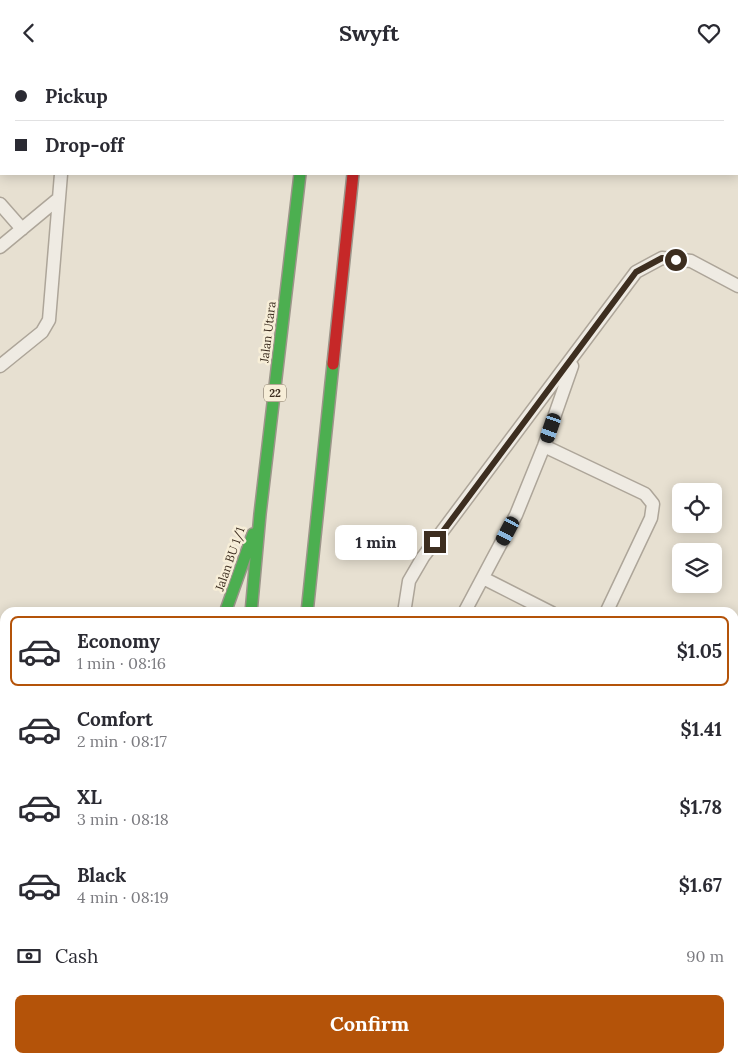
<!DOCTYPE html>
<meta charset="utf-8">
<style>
:root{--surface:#fff;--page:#f7f7f7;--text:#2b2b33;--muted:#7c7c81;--line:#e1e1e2;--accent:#b45309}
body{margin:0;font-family:Lora,serif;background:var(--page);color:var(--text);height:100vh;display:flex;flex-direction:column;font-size:19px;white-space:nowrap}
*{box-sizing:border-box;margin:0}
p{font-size:16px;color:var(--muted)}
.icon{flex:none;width:28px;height:28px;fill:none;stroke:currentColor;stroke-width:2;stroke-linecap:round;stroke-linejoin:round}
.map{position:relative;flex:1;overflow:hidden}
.side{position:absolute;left:0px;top:542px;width:739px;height:456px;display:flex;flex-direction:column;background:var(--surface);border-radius:15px 15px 0 0;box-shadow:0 2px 12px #0003}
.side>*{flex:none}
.top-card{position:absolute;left:0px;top:0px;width:739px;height:110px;box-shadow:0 2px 12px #0003;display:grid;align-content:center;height:110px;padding:0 15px;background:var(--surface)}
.tools{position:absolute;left:672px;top:418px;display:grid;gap:10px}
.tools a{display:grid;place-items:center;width:50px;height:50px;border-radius:8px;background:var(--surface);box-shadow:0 2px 12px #0003;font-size:25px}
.end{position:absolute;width:22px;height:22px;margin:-11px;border:6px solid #3d2e20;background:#fff;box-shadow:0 0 0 2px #fff}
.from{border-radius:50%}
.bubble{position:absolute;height:35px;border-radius:8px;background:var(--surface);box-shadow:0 2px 12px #0003;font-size:16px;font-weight:700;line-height:35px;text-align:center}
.car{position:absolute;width:15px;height:30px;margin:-15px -8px;border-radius:6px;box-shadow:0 0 4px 1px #0007;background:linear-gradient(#222 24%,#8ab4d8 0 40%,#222 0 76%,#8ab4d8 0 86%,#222 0)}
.top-card b{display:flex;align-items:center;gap:18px;height:48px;font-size:19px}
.top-card b+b{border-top:1px solid var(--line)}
.top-card i{width:12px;height:12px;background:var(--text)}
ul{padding:9px 0 0;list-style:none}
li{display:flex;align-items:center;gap:15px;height:70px;margin:0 10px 8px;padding:0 5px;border:2px solid transparent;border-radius:8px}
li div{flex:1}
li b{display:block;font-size:19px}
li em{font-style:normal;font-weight:700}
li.on{border-color:var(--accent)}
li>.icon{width:45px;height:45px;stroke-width:1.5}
.pay{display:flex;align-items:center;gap:12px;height:55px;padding:0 15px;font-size:19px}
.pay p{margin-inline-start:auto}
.button{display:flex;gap:10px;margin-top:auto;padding:10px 15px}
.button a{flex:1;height:58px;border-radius:8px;background:var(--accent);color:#fff;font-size:20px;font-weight:700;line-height:58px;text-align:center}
header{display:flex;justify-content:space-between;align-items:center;height:65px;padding:0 15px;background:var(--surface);font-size:22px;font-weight:700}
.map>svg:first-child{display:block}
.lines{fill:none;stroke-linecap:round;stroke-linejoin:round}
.lane-casing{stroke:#ada599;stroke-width:15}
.street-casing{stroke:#ada599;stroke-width:28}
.fast-casing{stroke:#9c958a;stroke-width:14}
.jam-casing{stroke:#9c958a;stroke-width:14}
.lane{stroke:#efebe3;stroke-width:12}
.street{stroke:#efebe3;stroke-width:25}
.fast{stroke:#4caf50;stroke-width:11}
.jam{stroke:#c62828;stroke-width:11}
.route{stroke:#3d2e20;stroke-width:6}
.labels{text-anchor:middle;stroke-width:5;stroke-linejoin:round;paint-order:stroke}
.shield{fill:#f7eed8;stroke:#756857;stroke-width:1}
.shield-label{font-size:11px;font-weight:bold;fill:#3d2e20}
.street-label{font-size:12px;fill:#3d2e20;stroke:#f7eed8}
</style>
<header><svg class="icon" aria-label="back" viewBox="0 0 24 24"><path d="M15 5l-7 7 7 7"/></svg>Swyft<svg class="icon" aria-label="heart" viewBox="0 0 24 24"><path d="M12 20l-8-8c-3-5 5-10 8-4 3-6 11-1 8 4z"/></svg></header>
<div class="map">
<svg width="738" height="998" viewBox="0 0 738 998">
<rect width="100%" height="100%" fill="#e7e0d1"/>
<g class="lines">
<g class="lane-casing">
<path id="lane" d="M25,0L26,1
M547,1V0
M0,139L22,164
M0,182L58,134
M0,301L42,267L49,255L61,109
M544,381L645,429L653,439L651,453L606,548
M483,513L552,548
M404,548L409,516L423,492L636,207L662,193L691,196L738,221
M464,548L516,450L544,381L572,301
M0,685L5,686
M734,807L738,798
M0,964L5,962"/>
</g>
<g class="street-casing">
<path id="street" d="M734,894L738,896
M734,954L738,943
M353,998V994
M716,998L718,994"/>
</g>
<g class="fast-casing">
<path id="fast" d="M311,0V1
M225,548L253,469
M251,548L260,449L300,109
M307,548L333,299
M204,994V998"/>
</g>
<g class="jam-casing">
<path id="jam" d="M364,0V1
M333,299L353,109
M0,625L5,626
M255,998L256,994"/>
</g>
<use href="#lane" class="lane"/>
<use href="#street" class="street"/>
<use href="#fast" class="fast"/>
<use href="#jam" class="jam"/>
</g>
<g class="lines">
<path class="route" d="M435,477L636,207L662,193L676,195"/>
</g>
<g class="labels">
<rect class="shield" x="264" y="319.5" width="22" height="17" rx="4"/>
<g class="shield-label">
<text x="275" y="332">22</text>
</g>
<g class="street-label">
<text transform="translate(268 267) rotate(-83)" y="4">Jalan Utara</text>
<text transform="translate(230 494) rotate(-71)" y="4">Jalan BU 1/1</text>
</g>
</g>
</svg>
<div class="tools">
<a><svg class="icon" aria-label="locate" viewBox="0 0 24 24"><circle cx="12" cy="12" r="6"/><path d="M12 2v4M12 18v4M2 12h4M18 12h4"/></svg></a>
<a><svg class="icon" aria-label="layers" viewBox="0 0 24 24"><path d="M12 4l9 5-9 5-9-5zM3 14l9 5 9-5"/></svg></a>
</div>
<i class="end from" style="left:676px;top:195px"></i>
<i class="end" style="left:435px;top:477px"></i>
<div class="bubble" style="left:335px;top:460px;width:82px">1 min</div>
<i class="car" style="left:551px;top:363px;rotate:199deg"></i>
<i class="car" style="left:508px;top:466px;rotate:208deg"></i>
<div class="top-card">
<b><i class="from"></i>Pickup</b>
<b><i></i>Drop-off</b>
</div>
<section class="side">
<ul>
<li class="on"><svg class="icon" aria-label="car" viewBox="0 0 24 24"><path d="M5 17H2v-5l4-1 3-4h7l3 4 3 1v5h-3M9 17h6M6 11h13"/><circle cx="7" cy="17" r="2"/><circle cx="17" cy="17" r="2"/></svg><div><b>Economy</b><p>1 min · 08:16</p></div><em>$1.05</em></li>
<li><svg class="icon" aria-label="car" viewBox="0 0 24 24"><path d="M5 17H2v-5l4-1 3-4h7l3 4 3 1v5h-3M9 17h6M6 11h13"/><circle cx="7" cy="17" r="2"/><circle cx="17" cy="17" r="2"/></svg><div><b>Comfort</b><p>2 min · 08:17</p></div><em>$1.41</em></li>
<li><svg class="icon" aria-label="car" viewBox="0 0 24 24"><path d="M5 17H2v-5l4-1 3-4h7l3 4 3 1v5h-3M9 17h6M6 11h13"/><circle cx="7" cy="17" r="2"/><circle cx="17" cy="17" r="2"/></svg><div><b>XL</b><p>3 min · 08:18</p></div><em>$1.78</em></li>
<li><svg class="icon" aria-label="car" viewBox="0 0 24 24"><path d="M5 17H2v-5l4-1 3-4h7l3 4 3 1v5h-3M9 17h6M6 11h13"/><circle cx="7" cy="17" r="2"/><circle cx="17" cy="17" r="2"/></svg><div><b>Black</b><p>4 min · 08:19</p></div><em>$1.67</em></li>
</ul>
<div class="pay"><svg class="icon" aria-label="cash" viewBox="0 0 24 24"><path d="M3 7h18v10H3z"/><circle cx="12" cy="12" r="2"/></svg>Cash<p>90 m</p></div>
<div class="button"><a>Confirm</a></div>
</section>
</div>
